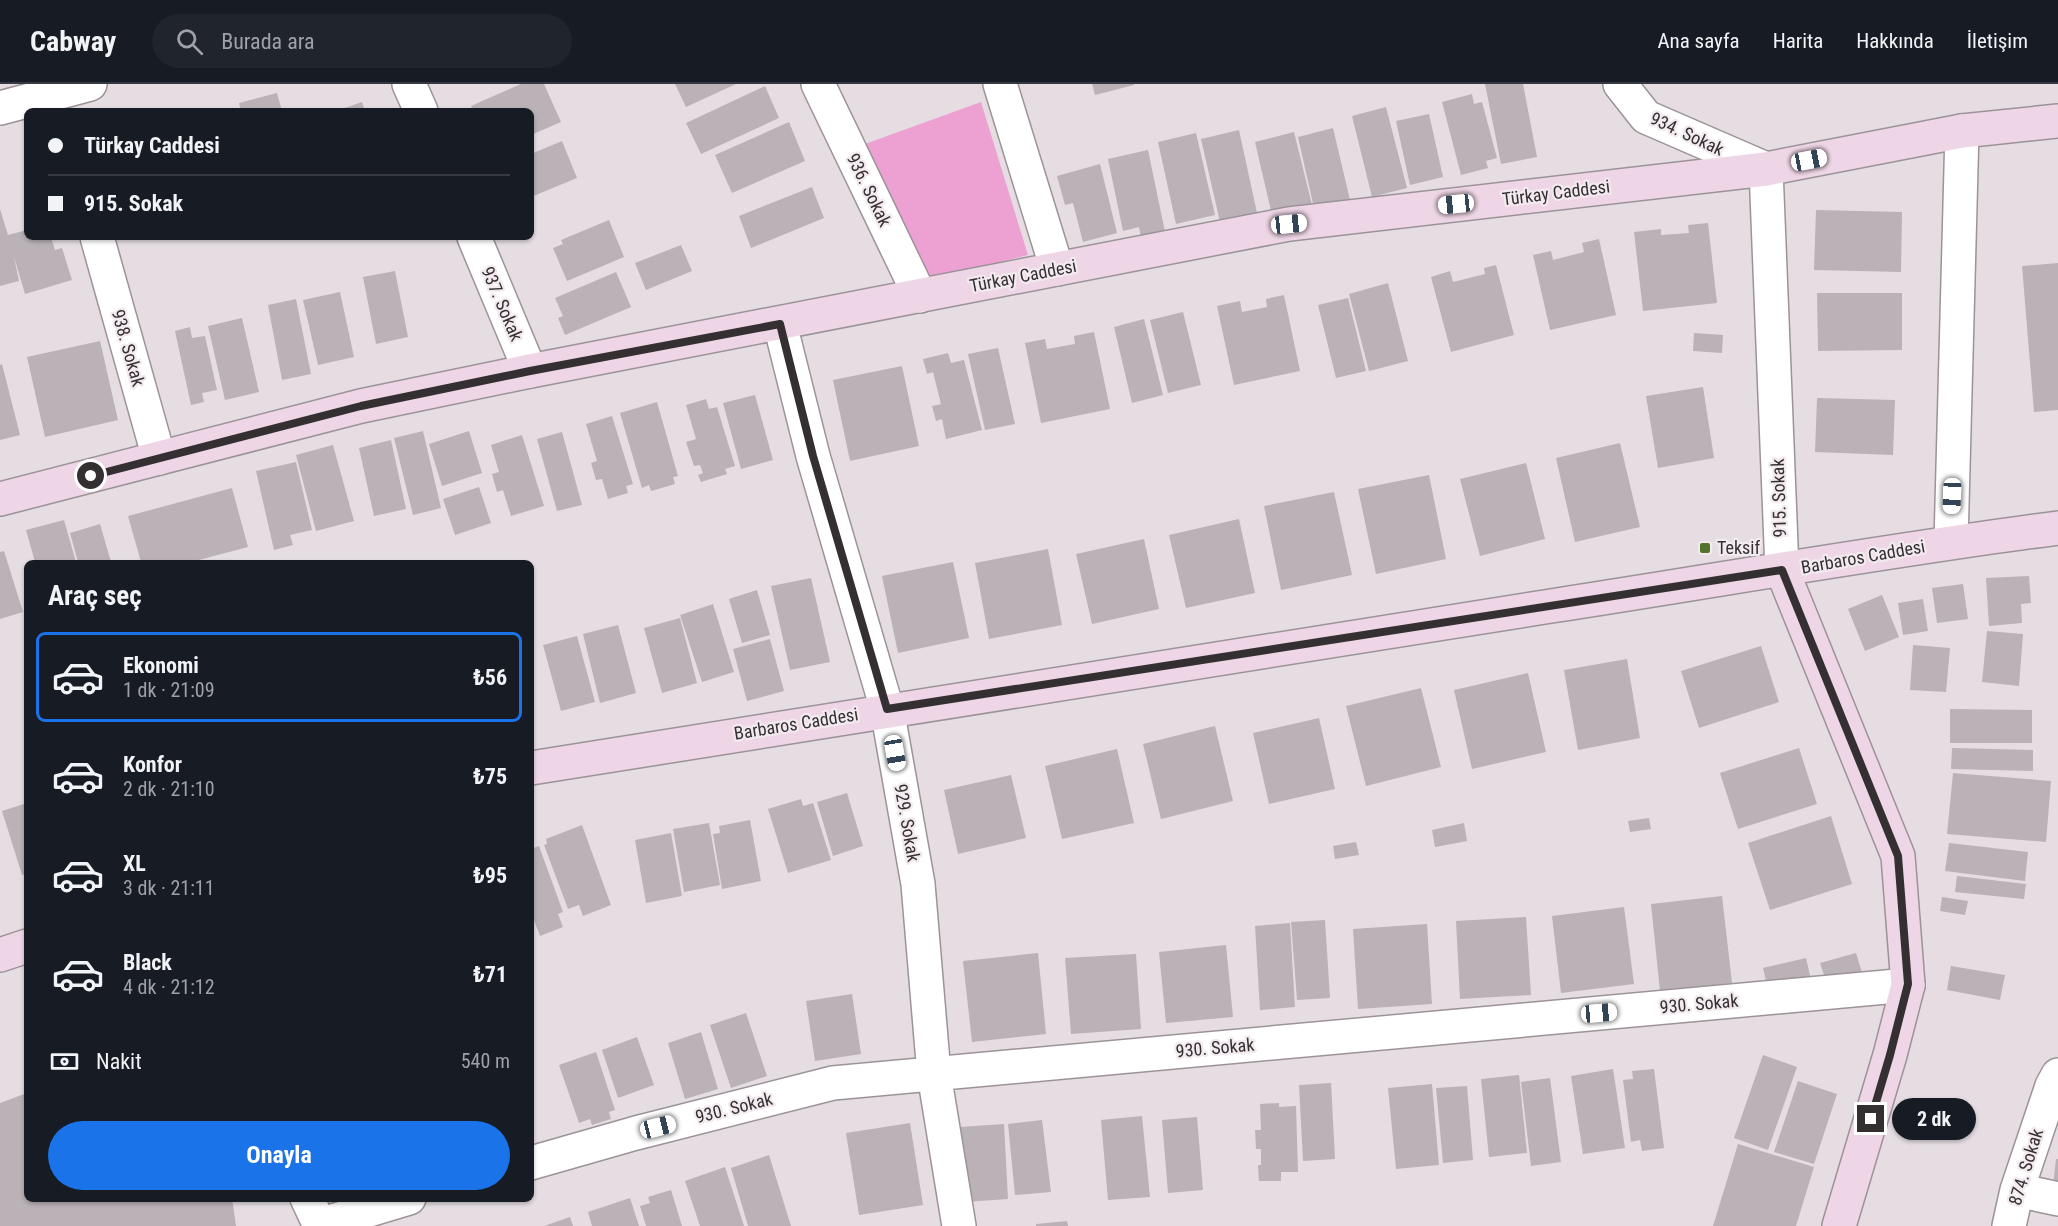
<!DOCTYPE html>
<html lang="tr">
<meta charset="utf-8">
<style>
:root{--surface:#171b24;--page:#20242c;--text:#f1f3f6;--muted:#9ea1a6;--line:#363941;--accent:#1a73e8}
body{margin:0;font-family:"Roboto Condensed",sans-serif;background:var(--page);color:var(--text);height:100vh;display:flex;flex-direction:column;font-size:22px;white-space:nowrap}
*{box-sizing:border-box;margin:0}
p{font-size:20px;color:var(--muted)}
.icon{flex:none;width:33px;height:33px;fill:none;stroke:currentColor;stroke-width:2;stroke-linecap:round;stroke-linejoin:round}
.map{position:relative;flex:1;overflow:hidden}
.drawer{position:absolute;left:24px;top:476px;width:510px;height:642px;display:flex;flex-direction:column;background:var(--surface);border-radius:9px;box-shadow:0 2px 4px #0004}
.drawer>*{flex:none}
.guide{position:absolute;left:24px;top:24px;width:510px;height:132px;border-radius:9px;box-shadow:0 2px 4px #0004;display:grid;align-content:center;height:132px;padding:0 24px;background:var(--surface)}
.end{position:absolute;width:27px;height:27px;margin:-14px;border:8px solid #343032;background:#fff;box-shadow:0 0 0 3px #fff}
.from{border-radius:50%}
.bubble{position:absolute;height:42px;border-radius:21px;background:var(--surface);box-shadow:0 2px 4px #0004;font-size:20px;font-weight:700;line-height:42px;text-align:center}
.car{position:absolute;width:18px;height:36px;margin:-18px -9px;border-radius:8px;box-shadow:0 0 4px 2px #0007;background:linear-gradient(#fff 24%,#345 0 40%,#fff 0 76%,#345 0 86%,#fff 0)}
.guide b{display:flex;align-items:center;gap:21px;height:57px;font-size:22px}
.guide b+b{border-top:2px solid var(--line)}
.guide i{width:15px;height:15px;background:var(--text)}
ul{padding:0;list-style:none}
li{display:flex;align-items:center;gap:18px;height:90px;margin:0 12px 9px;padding:0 12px;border:3px solid transparent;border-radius:9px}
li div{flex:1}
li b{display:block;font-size:22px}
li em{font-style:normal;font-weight:700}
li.selected{border-color:var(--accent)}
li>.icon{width:54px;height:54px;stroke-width:1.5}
h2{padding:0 24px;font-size:27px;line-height:72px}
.pay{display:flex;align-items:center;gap:15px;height:66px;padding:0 24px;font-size:22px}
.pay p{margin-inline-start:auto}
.primary-button{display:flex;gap:12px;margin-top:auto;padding:12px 24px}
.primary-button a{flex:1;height:69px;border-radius:36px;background:var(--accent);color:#fff;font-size:24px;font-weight:700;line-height:69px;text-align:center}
header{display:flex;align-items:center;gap:36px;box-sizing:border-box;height:84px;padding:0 30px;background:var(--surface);border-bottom:2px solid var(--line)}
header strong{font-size:28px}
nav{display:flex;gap:33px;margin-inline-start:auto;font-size:21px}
.search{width:420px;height:54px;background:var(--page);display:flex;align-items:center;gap:15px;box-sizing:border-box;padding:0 21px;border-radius:33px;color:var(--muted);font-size:22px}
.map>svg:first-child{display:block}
.green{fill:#eda1d2}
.building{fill:#bab2b7}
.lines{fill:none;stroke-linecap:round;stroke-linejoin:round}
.street-casing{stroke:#9b9398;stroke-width:36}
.secondary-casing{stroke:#9b9398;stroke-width:36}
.street{stroke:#fff;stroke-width:33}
.secondary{stroke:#efd6e6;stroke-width:33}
.route{stroke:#343032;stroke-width:8}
.poi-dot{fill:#51732c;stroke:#f3eaef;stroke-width:2}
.labels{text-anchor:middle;stroke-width:4.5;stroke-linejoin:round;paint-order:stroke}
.street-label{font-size:18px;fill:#343032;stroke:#f3eaef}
.poi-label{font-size:18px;fill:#343032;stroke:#f3eaef;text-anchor:start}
</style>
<header>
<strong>Cabway</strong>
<div class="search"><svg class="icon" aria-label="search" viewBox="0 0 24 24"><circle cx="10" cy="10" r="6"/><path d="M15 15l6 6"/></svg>Burada ara</div>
<nav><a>Ana sayfa</a><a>Harita</a><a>Hakkında</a><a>İletişim</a></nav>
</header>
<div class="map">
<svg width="2058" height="1142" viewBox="0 0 2058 1142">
<rect width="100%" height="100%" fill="#e5dde2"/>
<path class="green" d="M981,18L1028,171L931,196L865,60Z"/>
<path class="building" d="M521,0H544L561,38L531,51V27H473L471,22Z
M675,0H736L686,23Z
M1092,0H1134V1L1095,11Z
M1485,0H1523L1537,73L1501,80Z
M765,2L779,34L701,70L686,39Z
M277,9L282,27H241L239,19Z
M1472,10L1474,20L1482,18L1497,74L1486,77L1488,84L1461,91L1442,18Z
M362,18L365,27H336Z
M1386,23L1407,104L1372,113L1352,32Z
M1429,30L1443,93L1410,101L1396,37Z
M789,38L805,77L732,109L715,71Z
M1333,44L1350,116L1314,124L1298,53Z
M1239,46L1257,129L1220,138L1201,55Z
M1294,48L1312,121L1272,131L1255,58Z
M1196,49L1215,131L1176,140L1158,58Z
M562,57L577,94L531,113V70Z
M1148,66L1165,148L1141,153L1139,143L1123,147L1108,75Z
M1100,80L1117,149L1083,158L1073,119L1065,121L1057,92Z
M812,103L824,134L751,164L739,132Z
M0,125L8,151L27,146V153H51L55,166L62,164L72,196L25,210L14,173L19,197L0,202Z
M1816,126L1902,128L1901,188L1814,186Z
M609,136L624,173L567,197L553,164L563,160L561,156Z
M1708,139L1717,219L1643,227L1634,148L1661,145V151L1689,149L1688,141Z
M1599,155L1616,231L1550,246L1533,171L1551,167L1553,176L1584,168L1582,159Z
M681,161L692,187L646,206L635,179Z
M2058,179V326L2034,328L2022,182Z
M1496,181L1514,251L1451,268L1431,193L1450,187L1453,198L1485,190L1484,184Z
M395,187L408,253L376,260L363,193Z
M616,188L631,223L565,251L558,234L563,232L555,214Z
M1388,199L1408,277L1369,287L1349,210Z
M340,208L354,273L318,281L303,216Z
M1817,209H1902V266L1818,267Z
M1284,211L1300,287L1234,301L1217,222L1240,217L1242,228L1267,223L1266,215Z
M1348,214L1366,287L1336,294L1318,221Z
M296,215L311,290L282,296L268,221Z
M1183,228L1201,301L1168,309L1150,236Z
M242,234L259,308L225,316L208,242Z
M1144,235L1163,311L1132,319L1114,243Z
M190,243L192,254L205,252L217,306L202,309L204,318L191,321L175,247Z
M1094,248L1110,325L1041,339L1025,259L1045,255L1047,265L1075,260L1074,252Z
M1694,249L1723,251L1722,269L1693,267Z
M100,257L118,336L45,353L27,273Z
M998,264L1015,340L985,346L968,270Z
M948,269L951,279L964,276L982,346L946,355L942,335L936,337L932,322L941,320L933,288L927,290L923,275Z
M2,280L20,351L0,356V281Z
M902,282L919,362L850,377L833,296Z
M1703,303L1714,374L1658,384L1646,312Z
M755,311L773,376L741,385L723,319Z
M1817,314L1895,316L1893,371L1815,368Z
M706,315L709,325L717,323L735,382L725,385L727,390L701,398L698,391L703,389L700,381L694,382L686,358L696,355L686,321Z
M657,318L678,392L673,393L675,400L651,407L649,401L642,404L620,329Z
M612,332L633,400L626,402L628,409L608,415L602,395L596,396L591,379L597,377L586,340Z
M423,347L441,424L413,431L394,354Z
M469,347L482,389L442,402L429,360Z
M562,348L582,421L557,427L537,355Z
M522,351L544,422L511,432L503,406L497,408L492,390L499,388L491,361Z
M391,356L406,425L374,432L359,364Z
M1620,359L1640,443L1575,458L1556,374Z
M333,361L354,437L316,447L296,371Z
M296,378L312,446L290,451L293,461L274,466L256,387Z
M1526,379L1545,455L1480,472L1460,395Z
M1429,391L1446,475L1376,490L1358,405Z
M479,403L491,439L455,451L443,415Z
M232,404L248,463L191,478H141L128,432Z
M1334,408L1352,491L1281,506L1264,422Z
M1239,435L1255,509L1186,524L1169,451Z
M64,436L76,478H35L26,446Z
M100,440L111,478H78L70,449Z
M1144,455L1159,525L1092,540L1076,470Z
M1048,465L1062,541L989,555L975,479Z
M4,467L23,528L0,535V468Z
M953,478L969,554L898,569L882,492Z
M2029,492L2031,519L2021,520L2022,539L1989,542L1986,494Z
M811,494L830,578L790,586L771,502Z
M1963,500L1968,535L1937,539L1932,504Z
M757,506L770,551L742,559L729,515Z
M1882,511L1899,553L1865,567L1848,525Z
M1923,515L1928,547L1903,551L1898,519Z
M713,520L734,588L702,598L680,531Z
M680,534L697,599L662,609L644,544Z
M618,541L636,609L600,619L583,550Z
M1987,547L2023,550L2019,602L1982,598Z
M577,552L595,618L561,627L543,561Z
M770,555L784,607L747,617L733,565Z
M1913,561L1950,564L1946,608L1910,606Z
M1761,562L1779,618L1699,644L1681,587Z
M1627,575L1640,654L1578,666L1564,586Z
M1528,589L1546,668L1472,685L1454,606Z
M1421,604L1441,683L1366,702L1346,622Z
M1950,625L2032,626V659H1950Z
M1319,634L1335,705L1269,720L1253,649Z
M1215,642L1233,717L1161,735L1143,660Z
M1799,664L1817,720L1738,745L1720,689Z
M1952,664L2033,666V687L1951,685Z
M1117,665L1134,739L1062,755L1045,682Z
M1953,689L2051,697L2046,758L1947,750Z
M1011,691L1026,754L958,770L944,706Z
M847,709L863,762L833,772L817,718Z
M801,715L803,722L813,719L831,776L788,789L768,725Z
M27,719V789L22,791L2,727Z
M1831,732L1852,800L1770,826L1748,759Z
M1649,734L1651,745L1630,748L1628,737Z
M750,736L761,797L722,805L713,750L720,749L719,742Z
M709,739L720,801L684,808L673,745Z
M1464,739L1467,757L1435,763L1432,746Z
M582,741L611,821L583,832L579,821L568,825L544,761L547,760L546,755Z
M671,749L682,812L646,819L635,756Z
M1356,758L1359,771L1335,775L1333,762Z
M1949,759L2028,768L2025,797L1945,787Z
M539,762L563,828L558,830L563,843L540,852L531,828V765Z
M1957,792L2026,800L2024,815L1955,808Z
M1722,812L1732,899L1660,907L1651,820Z
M1942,813L1968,817L1965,831L1940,827Z
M1624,823L1634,900L1561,909L1552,832Z
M1526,833L1531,911L1460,915L1456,837Z
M1325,836L1330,914L1297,916L1291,838Z
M1290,839L1295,923L1260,926L1255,842Z
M1427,840L1432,920L1358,925L1353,845Z
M1226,861L1233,933L1166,939L1159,868Z
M1038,869L1046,950L972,958L963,877Z
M1856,869L1863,892L1828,903L1820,879Z
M1136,870L1141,945L1071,950L1065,874Z
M1806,874L1812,900L1769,911L1763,884Z
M1951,882L2005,891L2000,916L1947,906Z
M852,910L861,970L815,977L806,917Z
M746,929L767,992L731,1004L710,941Z
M701,948L718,1005L685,1015L668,959Z
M637,953L654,1001L618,1014L602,966Z
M596,968L615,1026L609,1028L611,1035L592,1041L590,1035L579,1039L559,981Z
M1763,971L1797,983L1768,1066L1734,1054Z
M1613,985L1625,1064L1583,1070L1571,992Z
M1654,985L1664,1064L1642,1067L1640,1056L1631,1058L1623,996L1633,995L1632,987Z
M1519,991L1527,1069L1489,1073L1481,995Z
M1550,994L1561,1078L1531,1082L1521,998Z
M1798,997L1837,1010L1814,1080L1774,1068Z
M1331,999L1335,1075L1303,1077L1299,1001Z
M1432,1000L1439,1081L1396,1085L1388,1004Z
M1467,1002L1473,1076L1443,1079L1436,1004Z
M27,1009V1114H232L236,1142H0V1019Z
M1279,1019V1023L1296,1022L1298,1088H1281V1097H1259L1258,1081H1261V1065H1256L1255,1046H1261L1260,1020Z
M1142,1032L1150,1113L1108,1116L1101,1036Z
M1197,1033L1203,1106L1168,1109L1162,1036Z
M1042,1036L1051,1108L1015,1111L1008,1040Z
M910,1039L923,1121L859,1131L846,1049Z
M1004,1040L1008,1115L965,1118L960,1043Z
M1738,1060L1814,1083L1796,1142H1713Z
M769,1071L791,1142H748L731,1084Z
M2056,1075H2058V1102H2053Z
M725,1083L744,1142H700L685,1097Z
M671,1106L682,1142H646L640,1122L650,1119L648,1113Z
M630,1114L639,1142H592L588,1128Z
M570,1133L573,1142H544Z
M1067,1137L1068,1142H1036V1140Z"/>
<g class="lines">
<g class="street-casing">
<path id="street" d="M409,0L421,27
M818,0L920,212
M1000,0L1057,185
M1620,0L1646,33L1766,85L1782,486
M0,24L90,0
M97,153L159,374
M474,153L530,287
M780,240L813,372L887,625L918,800L934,990L959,1142
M1951,458L1962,47
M531,1079L636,1049L833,999L1908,901
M2017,1106L2058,1115
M307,1114L320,1142
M319,1141L409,1114
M2009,1142L2017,1106L2052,1002L2058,991"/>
</g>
<g class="secondary-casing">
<path id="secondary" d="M0,415L361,322L530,287L1289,140L1766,85L1962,47L2058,37
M1782,486L1898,772L1908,901L1890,971L1839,1142
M531,684C871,628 1211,575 1551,522C1720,496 1889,466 2058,444
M0,871L27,862"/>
</g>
<use href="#street" class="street"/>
<use href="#secondary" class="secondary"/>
</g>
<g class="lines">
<path class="route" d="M91,392L361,322L530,287L780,240L813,372L887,625L1782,486L1898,772L1908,900L1890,971L1871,1035"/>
</g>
<rect class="poi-dot" x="1699" y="458" width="12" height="12" rx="3"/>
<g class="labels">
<g class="street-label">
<text transform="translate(1687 50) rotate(25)" y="6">934. Sokak</text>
<text transform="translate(869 106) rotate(64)" y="6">936. Sokak</text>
<text transform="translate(1556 109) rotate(-7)" y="6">Türkay Caddesi</text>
<text transform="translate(1023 192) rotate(-11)" y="6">Türkay Caddesi</text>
<text transform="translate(502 220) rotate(67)" y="6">937. Sokak</text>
<text transform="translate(128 264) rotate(74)" y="6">938. Sokak</text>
<text transform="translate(1779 414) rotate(-92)" y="6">915. Sokak</text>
<text transform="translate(1863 473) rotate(-10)" y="6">Barbaros Caddesi</text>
<text transform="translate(796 640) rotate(-9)" y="6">Barbaros Caddesi</text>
<text transform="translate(907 739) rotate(80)" y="6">929. Sokak</text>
<text transform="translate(1699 920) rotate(-5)" y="6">930. Sokak</text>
<text transform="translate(1215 964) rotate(-5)" y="6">930. Sokak</text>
<text transform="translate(734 1024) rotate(-14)" y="6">930. Sokak</text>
<text transform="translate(2026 1083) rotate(-73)" y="6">874. Sokak</text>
</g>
<g class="poi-label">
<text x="1717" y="470">Teksif</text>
</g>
</g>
</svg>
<i class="end from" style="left:91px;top:392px"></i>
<i class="end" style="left:1871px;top:1035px"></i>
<div class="bubble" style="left:1892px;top:1014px;width:84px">2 dk</div>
<i class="car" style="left:1809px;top:76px;rotate:79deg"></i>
<i class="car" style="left:1456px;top:120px;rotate:264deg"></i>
<i class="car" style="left:1289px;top:140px;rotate:84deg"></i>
<i class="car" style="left:1952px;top:412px;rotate:182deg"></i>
<i class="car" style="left:895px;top:669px;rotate:170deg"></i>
<i class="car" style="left:1599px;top:929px;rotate:85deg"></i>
<i class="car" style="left:658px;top:1043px;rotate:76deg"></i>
<div class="guide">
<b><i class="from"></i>Türkay Caddesi</b>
<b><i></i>915. Sokak</b>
</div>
<section class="drawer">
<h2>Araç seç</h2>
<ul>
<li class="selected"><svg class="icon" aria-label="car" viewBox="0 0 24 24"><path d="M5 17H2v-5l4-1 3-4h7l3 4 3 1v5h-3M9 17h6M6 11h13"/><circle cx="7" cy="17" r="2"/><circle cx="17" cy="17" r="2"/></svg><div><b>Ekonomi</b><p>1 dk · 21:09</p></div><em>₺56</em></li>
<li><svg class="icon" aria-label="car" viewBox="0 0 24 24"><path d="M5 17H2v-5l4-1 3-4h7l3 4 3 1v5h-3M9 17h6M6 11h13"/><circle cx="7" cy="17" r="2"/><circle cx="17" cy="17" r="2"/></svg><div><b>Konfor</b><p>2 dk · 21:10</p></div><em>₺75</em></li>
<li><svg class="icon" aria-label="car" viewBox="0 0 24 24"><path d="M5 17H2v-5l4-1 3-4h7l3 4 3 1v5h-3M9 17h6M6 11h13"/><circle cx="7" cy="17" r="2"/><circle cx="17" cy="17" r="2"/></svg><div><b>XL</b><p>3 dk · 21:11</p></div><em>₺95</em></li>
<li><svg class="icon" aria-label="car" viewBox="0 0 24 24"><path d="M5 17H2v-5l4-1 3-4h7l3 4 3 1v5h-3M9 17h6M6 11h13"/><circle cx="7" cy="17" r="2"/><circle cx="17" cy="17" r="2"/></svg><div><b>Black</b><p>4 dk · 21:12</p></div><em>₺71</em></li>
</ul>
<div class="pay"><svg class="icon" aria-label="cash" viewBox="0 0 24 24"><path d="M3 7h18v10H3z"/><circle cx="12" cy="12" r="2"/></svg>Nakit<p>540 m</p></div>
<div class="primary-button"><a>Onayla</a></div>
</section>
</div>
